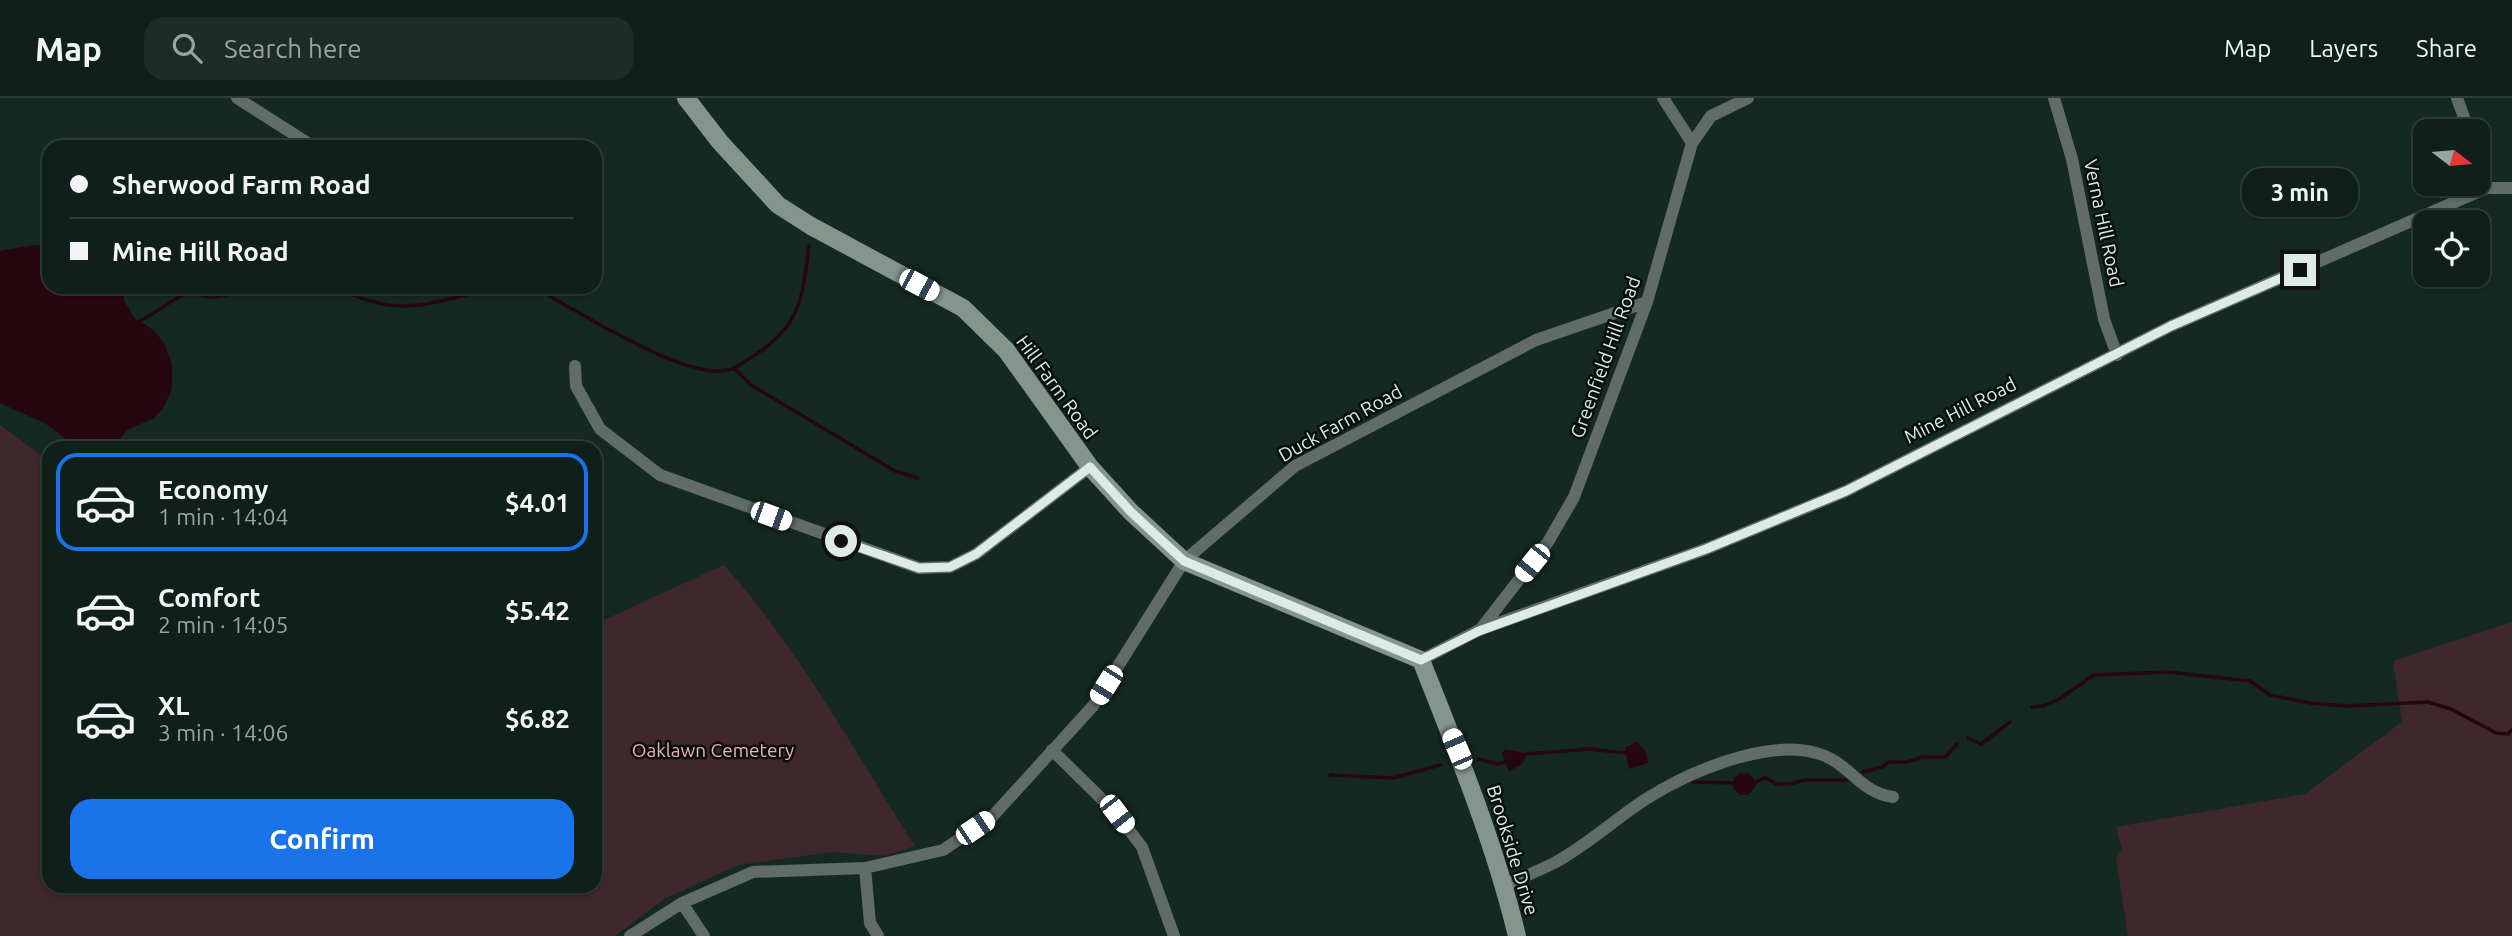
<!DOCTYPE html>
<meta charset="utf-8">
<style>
:root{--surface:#0f1f1a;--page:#1d2c27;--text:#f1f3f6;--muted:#9ba2a2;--line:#2f3d39;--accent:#1a73e8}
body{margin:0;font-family:Ubuntu,sans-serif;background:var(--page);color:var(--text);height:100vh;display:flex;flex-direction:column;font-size:26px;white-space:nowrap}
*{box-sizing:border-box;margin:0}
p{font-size:23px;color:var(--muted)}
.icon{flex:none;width:38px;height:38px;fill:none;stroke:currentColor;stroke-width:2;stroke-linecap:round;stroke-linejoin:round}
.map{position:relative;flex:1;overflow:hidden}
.sheet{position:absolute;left:42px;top:343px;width:560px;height:452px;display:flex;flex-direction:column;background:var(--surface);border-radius:21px;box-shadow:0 2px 5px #0004,0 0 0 2px var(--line)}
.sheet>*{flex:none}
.top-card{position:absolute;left:42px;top:42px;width:560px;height:154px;border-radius:21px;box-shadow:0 2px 5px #0004,0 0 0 2px var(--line);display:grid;align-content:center;height:154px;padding:0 28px;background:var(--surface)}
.needle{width:46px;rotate:106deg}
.tools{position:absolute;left:2413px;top:21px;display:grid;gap:14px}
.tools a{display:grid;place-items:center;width:77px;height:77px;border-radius:14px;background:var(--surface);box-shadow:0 2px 5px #0004,0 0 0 2px var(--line);font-size:35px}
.end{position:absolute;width:32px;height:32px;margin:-16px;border:9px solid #ddeae5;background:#111;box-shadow:0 0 0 4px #111}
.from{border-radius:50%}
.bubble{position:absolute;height:49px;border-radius:21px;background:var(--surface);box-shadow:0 2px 5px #0004,0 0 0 2px var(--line);font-size:23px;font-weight:700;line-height:49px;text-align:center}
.car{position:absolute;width:21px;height:42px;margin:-21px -10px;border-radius:9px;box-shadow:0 0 5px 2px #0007;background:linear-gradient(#fff 24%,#345 0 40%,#fff 0 76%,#345 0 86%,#fff 0)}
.top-card b{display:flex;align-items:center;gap:24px;height:66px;font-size:26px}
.top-card b+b{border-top:2px solid var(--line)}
.top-card i{width:18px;height:18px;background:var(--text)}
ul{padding:12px 0 0;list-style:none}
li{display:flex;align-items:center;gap:21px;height:98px;margin:0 14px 10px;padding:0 14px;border:4px solid transparent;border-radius:21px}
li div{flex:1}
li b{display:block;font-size:26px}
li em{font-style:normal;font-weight:700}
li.selected{border-color:var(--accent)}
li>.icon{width:63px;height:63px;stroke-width:1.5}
.action{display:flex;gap:14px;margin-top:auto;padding:14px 28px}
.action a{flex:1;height:80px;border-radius:21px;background:var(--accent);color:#fff;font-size:28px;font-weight:700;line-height:80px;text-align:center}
header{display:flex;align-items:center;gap:42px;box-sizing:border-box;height:98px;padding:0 35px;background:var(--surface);border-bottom:2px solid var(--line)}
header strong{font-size:33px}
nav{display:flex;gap:38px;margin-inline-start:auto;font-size:24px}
.search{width:490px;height:63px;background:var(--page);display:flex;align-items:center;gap:18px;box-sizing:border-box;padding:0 24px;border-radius:21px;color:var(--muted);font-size:26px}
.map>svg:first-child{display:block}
.green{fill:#3f272b}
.water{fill:#26070f}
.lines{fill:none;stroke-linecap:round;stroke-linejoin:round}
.stream{stroke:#26070f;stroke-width:3.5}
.street{stroke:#616c68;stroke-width:12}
.secondary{stroke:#84958e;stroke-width:18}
.route{stroke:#ddeae5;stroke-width:9}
.labels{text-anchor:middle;stroke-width:5;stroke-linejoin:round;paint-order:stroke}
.street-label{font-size:19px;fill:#ddeae5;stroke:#07100c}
.park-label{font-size:19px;fill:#f3adb8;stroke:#07100c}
</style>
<header>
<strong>Map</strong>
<div class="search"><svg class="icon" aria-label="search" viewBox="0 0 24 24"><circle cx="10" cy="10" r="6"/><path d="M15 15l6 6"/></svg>Search here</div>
<nav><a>Map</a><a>Layers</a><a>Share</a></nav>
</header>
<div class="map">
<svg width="2512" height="838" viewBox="0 0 2512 838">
<rect width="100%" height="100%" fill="#142922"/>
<path class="green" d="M0,327L49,363V788H595V526L724,467C799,551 854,653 915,748L885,758L832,754L739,767L666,800L615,838H0Z
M2512,524V838H2128L2116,761L2122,751L2116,729L2305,696L2402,624L2393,563Z"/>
<path class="water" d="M33,147L49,149V189H123L124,202L134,220L154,232L165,247L172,266V291L164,309L154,320L127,332L114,350H78L46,326L0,305V153Z
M1637,644L1645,652L1648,665L1629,671L1625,650Z
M1505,651L1528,656L1521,667L1509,673L1502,655Z
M1733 686a11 11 0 1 1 22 0a11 11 0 1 1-22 0Z"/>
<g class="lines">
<path class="stream" d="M335,189C401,222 429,205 496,189
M533,189C576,212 677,277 722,273C736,272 748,261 759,254C802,226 803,194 809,148
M137,224C159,215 170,200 193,194C209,203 229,198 244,189
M734,270L751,287L895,373L918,380
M2032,609L2043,608L2059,601L2094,577L2168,574L2250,583L2270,597L2310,605L2346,608L2428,604L2451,611L2496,635L2508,636L2512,632
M1968,640L1981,646L2010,624
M1526,656L1589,651L1626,655
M1478,661L1497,666L1510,663
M1863,674L1882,669L1889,664H1907L1922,659H1945L1957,646
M1330,677L1393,680L1440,667
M1693,684L1737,685
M1755,685L1765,679L1776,686H1790L1804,682H1847"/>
<path class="street" d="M237,0L314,49
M1663,0L1692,45
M2054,0L2072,61L2104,221L2117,257
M2457,0L2469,33
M2478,63L2487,90
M575,268L576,288L600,331L660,377L919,470L950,469L976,456L1090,369
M1480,532L1548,444L1574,399L1647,204L1692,45L1711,18L1748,0
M1421,562L1479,532L1706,451L1846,393L2171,228L2487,90H2512
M1052,652L1117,716L1142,749L1174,838
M865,770L870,825L878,838
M1505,787C1521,780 1538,773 1554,765C1586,748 1615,721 1646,701C1689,674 1765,641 1816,655C1849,663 1858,694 1893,699
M682,805L704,838
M630,838L682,805L753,774L865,770L943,752L991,720L1093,608L1184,463L1295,368L1536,242L1647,204"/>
<path class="secondary" d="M686,0L720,44L778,107L811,128L963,210L1006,252L1090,369L1131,414L1184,463L1421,562C1457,653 1494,743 1517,838"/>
</g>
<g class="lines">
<path class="route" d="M841,443L919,470L950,469L976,456L1090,369L1131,414L1184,463L1421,562L1479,533L1706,451L1846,393L2171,228L2300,172"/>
</g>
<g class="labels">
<g class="street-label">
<text transform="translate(2104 125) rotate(78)" y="7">Verna Hill Road</text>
<text transform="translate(1605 259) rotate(-70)" y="7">Greenfield Hill Road</text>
<text transform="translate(1057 289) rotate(54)" y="7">Hill Farm Road</text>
<text transform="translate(1960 312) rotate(-27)" y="7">Mine Hill Road</text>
<text transform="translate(1340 325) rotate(-29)" y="7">Duck Farm Road</text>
<text transform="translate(1513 752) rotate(73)" y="7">Brookside Drive</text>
</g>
<g class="park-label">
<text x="713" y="659">Oaklawn Cemetery</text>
</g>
</g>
</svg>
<div class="tools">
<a><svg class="needle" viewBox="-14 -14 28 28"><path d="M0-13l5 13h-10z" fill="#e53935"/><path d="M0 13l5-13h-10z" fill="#9ba2a2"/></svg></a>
<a><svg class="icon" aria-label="locate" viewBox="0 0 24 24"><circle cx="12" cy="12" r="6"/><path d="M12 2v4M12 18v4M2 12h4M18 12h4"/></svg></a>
</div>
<i class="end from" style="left:841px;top:443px"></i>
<i class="end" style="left:2300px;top:172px"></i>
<div class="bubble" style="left:2242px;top:70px;width:116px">3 min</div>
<i class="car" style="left:919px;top:187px;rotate:118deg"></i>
<i class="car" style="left:771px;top:418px;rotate:110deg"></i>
<i class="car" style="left:1532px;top:465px;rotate:219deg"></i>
<i class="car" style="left:1106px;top:587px;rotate:212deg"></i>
<i class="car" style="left:1457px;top:651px;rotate:337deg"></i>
<i class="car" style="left:1117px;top:716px;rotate:142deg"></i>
<i class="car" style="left:975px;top:730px;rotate:56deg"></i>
<div class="top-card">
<b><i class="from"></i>Sherwood Farm Road</b>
<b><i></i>Mine Hill Road</b>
</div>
<section class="sheet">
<ul>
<li class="selected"><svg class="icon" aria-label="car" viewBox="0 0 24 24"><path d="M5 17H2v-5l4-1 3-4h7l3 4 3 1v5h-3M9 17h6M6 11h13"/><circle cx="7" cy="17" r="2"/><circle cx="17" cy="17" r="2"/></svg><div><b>Economy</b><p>1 min · 14:04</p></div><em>$4.01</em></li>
<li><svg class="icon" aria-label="car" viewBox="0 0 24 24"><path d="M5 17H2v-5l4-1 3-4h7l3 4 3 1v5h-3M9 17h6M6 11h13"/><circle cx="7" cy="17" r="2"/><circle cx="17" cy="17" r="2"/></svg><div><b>Comfort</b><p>2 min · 14:05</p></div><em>$5.42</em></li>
<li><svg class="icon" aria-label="car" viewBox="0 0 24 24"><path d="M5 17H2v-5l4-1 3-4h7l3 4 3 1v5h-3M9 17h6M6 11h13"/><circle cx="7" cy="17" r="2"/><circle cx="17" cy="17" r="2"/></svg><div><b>XL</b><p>3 min · 14:06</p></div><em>$6.82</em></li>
</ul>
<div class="action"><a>Confirm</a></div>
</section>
</div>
